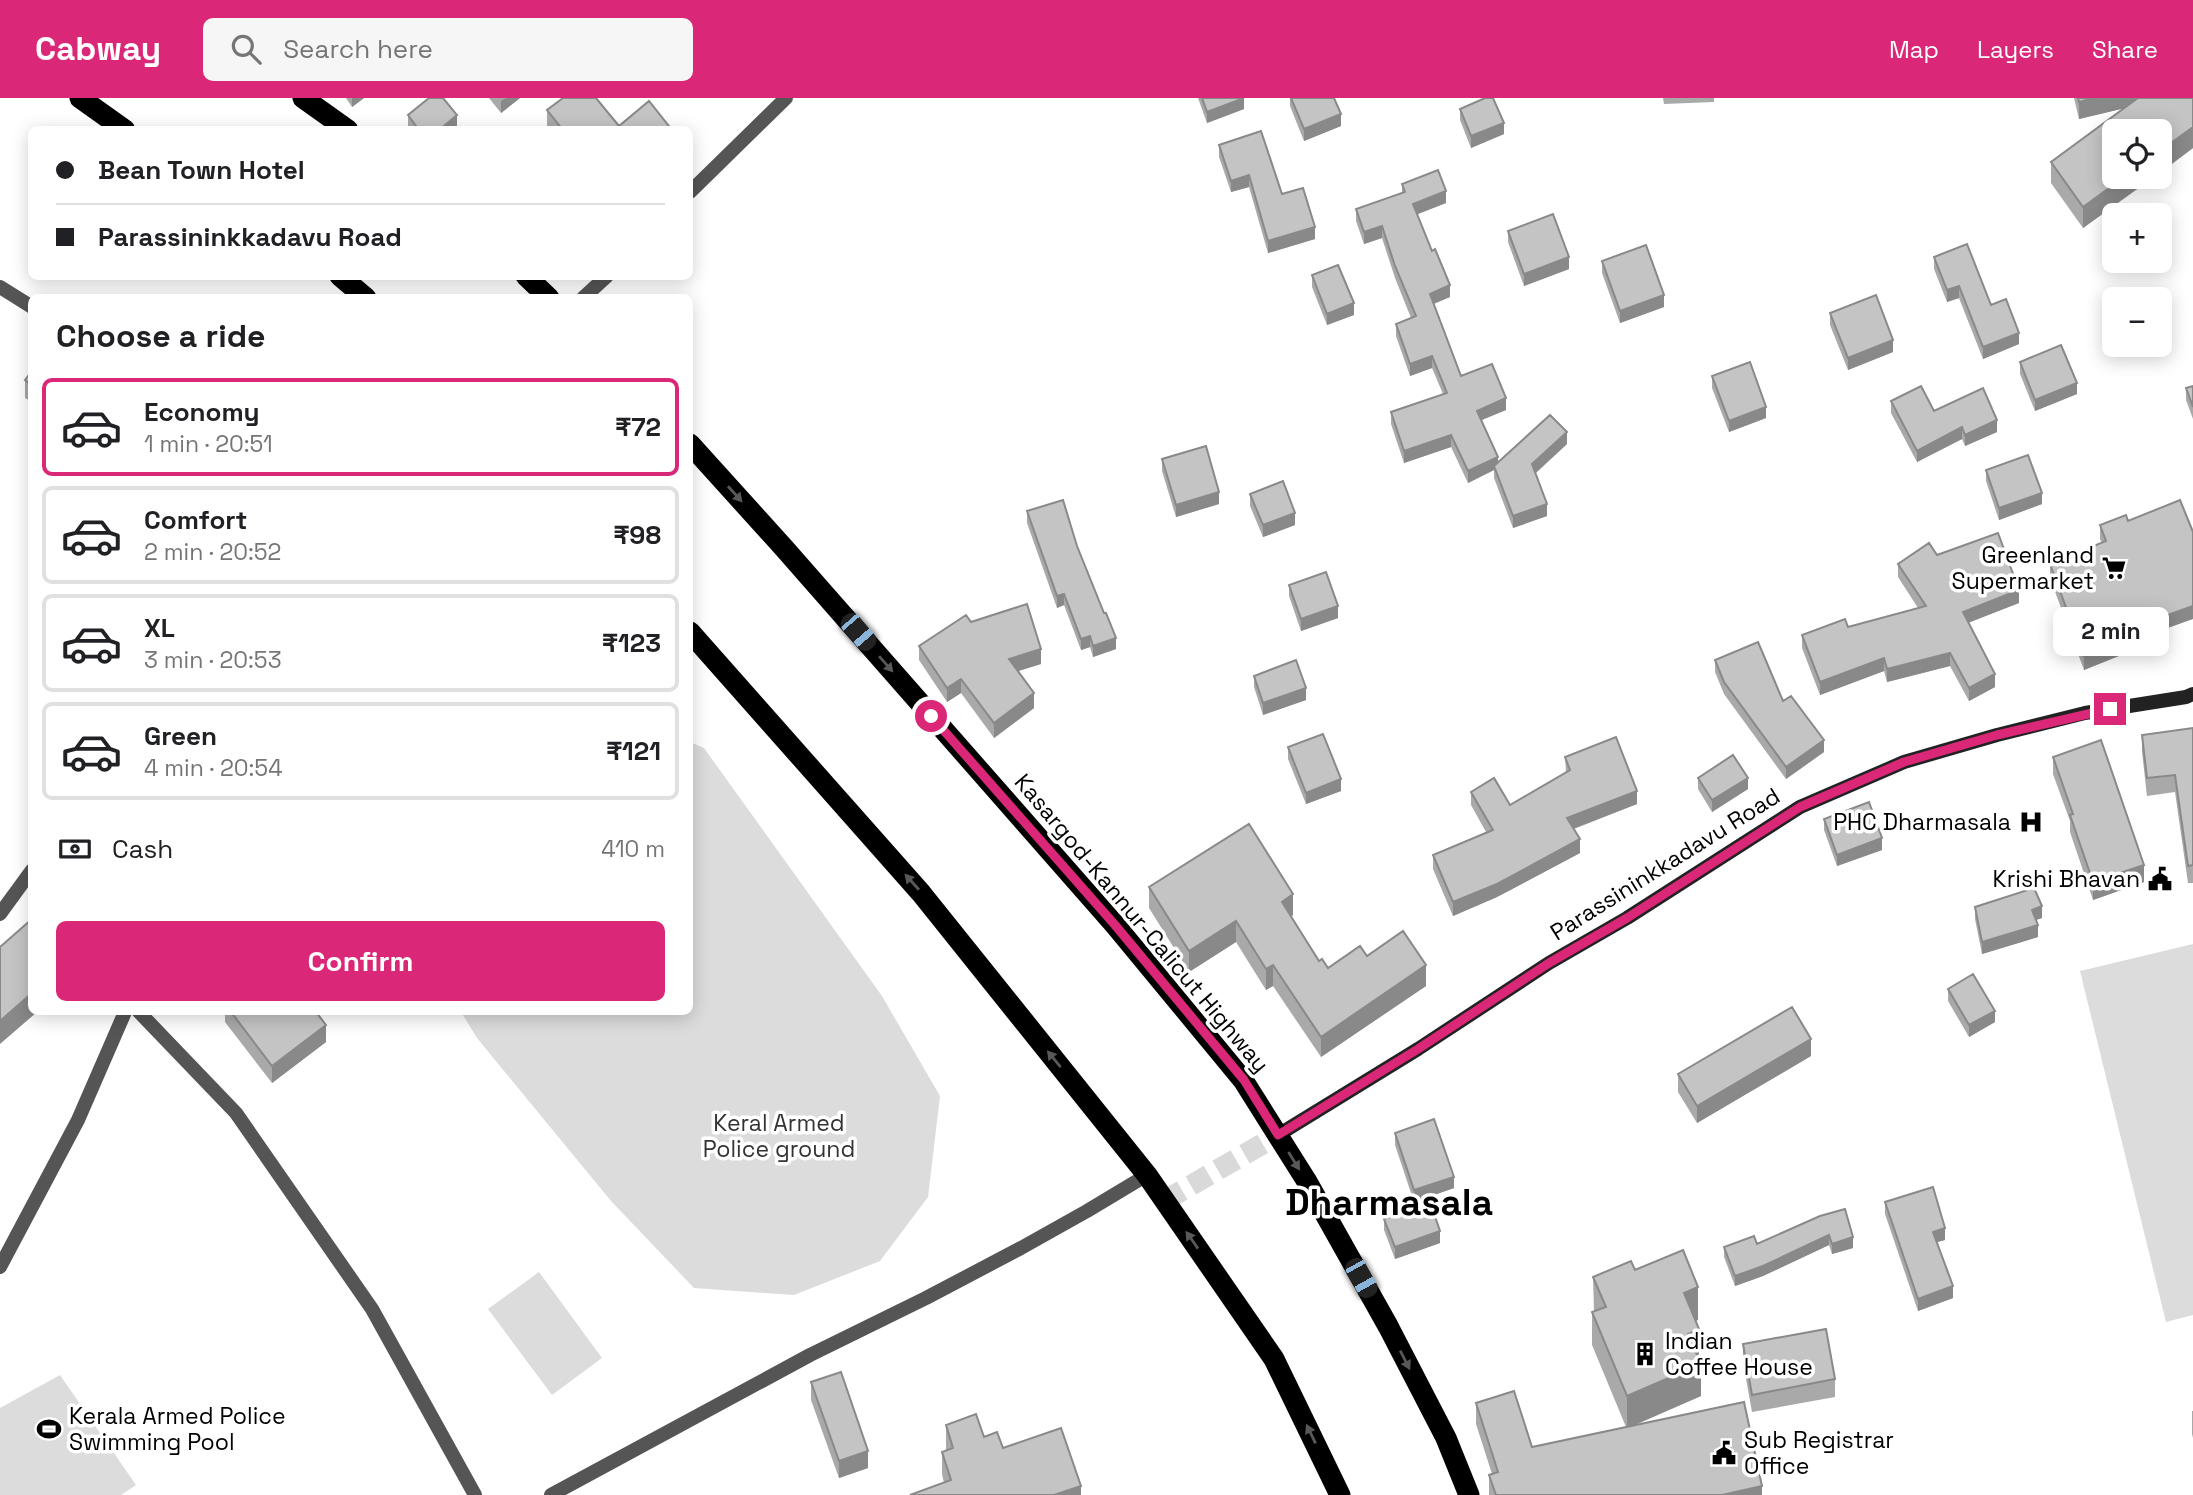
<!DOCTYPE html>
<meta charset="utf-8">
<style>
:root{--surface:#fff;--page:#f6f6f6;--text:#202124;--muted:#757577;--line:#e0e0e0;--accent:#db2777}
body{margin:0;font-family:"Space Grotesk",sans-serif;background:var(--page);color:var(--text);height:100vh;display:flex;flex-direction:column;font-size:26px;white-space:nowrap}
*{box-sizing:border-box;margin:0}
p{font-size:23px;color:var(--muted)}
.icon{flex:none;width:38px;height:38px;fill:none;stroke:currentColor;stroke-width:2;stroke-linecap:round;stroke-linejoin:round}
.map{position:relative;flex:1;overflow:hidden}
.details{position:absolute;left:28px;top:196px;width:665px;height:721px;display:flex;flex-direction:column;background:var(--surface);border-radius:10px;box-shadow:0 4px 18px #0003}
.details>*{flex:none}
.banner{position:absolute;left:28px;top:28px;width:665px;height:154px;border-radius:10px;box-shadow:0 4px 18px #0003;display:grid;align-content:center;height:154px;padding:0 28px;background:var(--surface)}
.fabs{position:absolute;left:2102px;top:21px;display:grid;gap:14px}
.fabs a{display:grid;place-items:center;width:70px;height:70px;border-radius:10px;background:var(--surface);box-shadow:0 4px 18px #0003;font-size:35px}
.end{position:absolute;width:32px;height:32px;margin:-16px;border:9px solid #db2777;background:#fff;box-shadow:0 0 0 4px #fff}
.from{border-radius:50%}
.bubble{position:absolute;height:49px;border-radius:10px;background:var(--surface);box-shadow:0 4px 18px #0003;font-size:23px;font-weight:700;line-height:49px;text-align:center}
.car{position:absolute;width:21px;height:42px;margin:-21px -10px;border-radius:9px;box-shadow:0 0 5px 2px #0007;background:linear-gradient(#222 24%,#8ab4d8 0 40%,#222 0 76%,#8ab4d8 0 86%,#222 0)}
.banner b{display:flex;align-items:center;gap:24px;height:66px;font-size:26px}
.banner b+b{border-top:2px solid var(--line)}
.banner i{width:18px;height:18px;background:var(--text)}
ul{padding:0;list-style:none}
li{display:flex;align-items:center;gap:21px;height:98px;margin:0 14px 10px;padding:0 14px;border:4px solid var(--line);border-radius:10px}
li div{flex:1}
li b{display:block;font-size:26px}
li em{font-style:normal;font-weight:700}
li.active{border-color:var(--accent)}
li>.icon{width:63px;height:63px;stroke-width:1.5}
h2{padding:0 28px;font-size:32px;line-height:84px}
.pay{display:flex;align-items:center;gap:18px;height:77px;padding:0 28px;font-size:26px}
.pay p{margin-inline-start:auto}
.primary-button{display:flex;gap:14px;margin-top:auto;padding:14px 28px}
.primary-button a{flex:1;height:80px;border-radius:10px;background:var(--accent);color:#fff;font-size:28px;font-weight:700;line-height:80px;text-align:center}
header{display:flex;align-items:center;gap:42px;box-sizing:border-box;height:98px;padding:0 35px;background:var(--accent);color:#fff}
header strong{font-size:33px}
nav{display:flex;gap:38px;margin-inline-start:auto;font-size:24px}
.search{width:490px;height:63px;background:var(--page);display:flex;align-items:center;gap:18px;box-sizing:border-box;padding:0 24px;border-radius:10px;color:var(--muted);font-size:26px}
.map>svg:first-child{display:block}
.green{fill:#dcdcdc}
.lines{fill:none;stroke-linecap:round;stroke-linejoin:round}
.highway-tunnel{stroke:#d9d9d9;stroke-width:21;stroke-dasharray:21 10;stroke-linecap:butt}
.street{stroke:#555;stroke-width:14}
.secondary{stroke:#222;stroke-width:14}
.highway{stroke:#000;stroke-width:21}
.wall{fill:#a9a9a9}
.shaded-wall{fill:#898989}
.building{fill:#c4c4c4;stroke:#898989;stroke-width:2}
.oneway{fill:#595959}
.route{stroke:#db2777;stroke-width:9}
.labels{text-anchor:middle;stroke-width:7;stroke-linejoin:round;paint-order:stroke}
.poi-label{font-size:23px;fill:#000;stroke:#fff;text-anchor:end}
.street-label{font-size:23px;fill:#000;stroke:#fff}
.park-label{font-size:23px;fill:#333;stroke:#fff}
.town-label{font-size:37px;font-weight:bold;fill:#000;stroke:#fff}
</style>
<header>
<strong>Cabway</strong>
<div class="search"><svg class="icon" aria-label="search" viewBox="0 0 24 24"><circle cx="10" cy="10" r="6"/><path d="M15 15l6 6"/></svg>Search here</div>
<nav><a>Map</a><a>Layers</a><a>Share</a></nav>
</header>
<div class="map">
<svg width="2193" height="1397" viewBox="0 0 2193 1397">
<rect width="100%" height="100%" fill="#fff"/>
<path class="green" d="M690,644L704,650L882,898L940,998L928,1099L880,1163L794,1197L694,1190L611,1103L477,940L461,914H690Z
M2193,846V1217L2166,1224L2080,873Z
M539,1174L602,1260L552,1297L488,1211Z
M60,1277L136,1387L121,1397H0V1310Z"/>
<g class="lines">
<path class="highway-tunnel" d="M1164,1103L1278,1037"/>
<path class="street" d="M690,94L786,0
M0,189L32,209
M583,200L607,178
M0,816L32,772
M139,914L236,1015L372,1211L475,1397
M0,1169L78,1022L125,914
M551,1397L810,1257L926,1200L1021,1150L1087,1113L1147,1077"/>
<path class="secondary" d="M1278,1037L1418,951L1549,865L1627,820L1800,709L1904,664L1997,637L2085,615L2186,599L2193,596"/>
<path class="highway" d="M80,0L125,32
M303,0L348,32
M340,178L366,200
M526,178L549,200
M690,346L784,450L1115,827L1243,982L1306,1082L1388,1228L1446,1340L1469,1397
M690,534L921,795L1147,1077L1274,1261L1340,1397"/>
</g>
<path class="wall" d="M346,0H364L352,9Z
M489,0H520L501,15Z
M1198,0H1244V11L1207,25Z
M1290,0H1334L1341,28L1304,43L1290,8Z
M1663,0H1714V4L1664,6Z
M2074,0H2193V50L2083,130L2051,85V64L2125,10L2079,21Z
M1460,11L1504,36L1471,50L1460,22Z
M547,12L619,28L672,32H551L547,28Z
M408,17L457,29L454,32H410L408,29Z
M1219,47L1282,96L1315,141L1268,155L1249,89L1231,94L1219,59Z
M1402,86L1446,105L1417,116L1450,199L1434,206L1461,278L1506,312L1481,322L1498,365L1567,346L1536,375L1547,418L1513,430L1494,380V372L1468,385L1451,349L1404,365L1391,326V314L1443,296L1432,270L1410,278L1396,238V226L1411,220L1395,180L1382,140L1364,146L1356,123V111L1402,95Z
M1508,133L1569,171L1524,188L1508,144Z
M1934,159L1991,207L2019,246L1983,261L1959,200L1947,204L1934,171Z
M1602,163L1664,209L1620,225L1602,175Z
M1312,177L1354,217L1327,227L1312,189Z
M1830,215L1893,254L1848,272L1830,227Z
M2020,264L2077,296L2035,313L2020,276Z
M32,273V304L25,300V282Z
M1712,278L1766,320L1729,334L1712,290Z
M2193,288V321L2186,302V290Z
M1891,303L1934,313L1997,334L1965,348L1962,341L1917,364L1891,315Z
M1162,361L1219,406L1176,419L1162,373Z
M1986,372L2042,406L1999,422L1986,383Z
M1250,396L1295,427L1263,439L1250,408Z
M1027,413L1077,448L1104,515L1116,551L1093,559L1090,549L1081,552L1064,507L1057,510L1027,425Z
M2128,423L2151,536V545L2084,572L2050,480V466L2102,445L2100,441V427Z
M1937,457L2019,505L1968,524L1995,589L1969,603L1950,568L1887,584L1884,573L1820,597L1802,550V537L1848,529L1918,510L1898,479V466Z
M1289,487L1338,520L1301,533L1289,498Z
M971,524L1041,566L1018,573L1034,610L994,640L961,595L947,604L919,562V548Z
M1715,562L1824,654L1786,681L1724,596L1715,574Z
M1254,578L1306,602L1263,617L1254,589Z
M2193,630V785H2188L2175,694L2147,698L2142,654V637Z
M1288,649L1341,693L1306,706L1288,661Z
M1565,659L1637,706L1574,731L1580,755L1497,799L1453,818L1433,771V757L1486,734L1471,707V694L1510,707L1566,674Z
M2053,659L2144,784L2093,802L2070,734V723L2053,676Z
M1698,680L1748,691L1712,714L1698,691Z
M1824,721L1882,752L1837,768L1824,732Z
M1149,789L1293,817L1291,819L1319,863L1328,870L1367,858L1426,888L1321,959L1273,888L1266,892L1236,844L1189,874L1149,810Z
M1975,809L2042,820L2036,822L2038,839L1982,856L1975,821Z
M1948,891L1995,924L1969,939L1948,903Z
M225,914H316L326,944L272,985L225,924Z
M1811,958L1697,1025L1678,994V976Z
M1395,1035L1454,1090L1414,1104L1395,1047Z
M1885,1104L1945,1142L1937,1144L1953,1200L1918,1213L1885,1116Z
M1845,1111L1853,1150L1832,1156L1829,1147L1763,1178L1735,1188L1724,1159V1149L1757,1146Z
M1384,1121L1440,1145L1395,1161L1384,1132Z
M1635,1172L1698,1222L1695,1223L1701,1298L1633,1328L1762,1397H1489V1377L1492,1376L1476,1326V1305L1532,1349L1626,1329L1592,1247V1214H1594L1593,1179Z
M1743,1246L1835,1281V1299L1752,1314L1743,1264Z
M811,1284L868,1370L839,1380L811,1302Z
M2192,1313H2193V1340L2192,1336Z
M946,1327L984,1339L1081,1397L944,1385L942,1376V1354L946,1352Z"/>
<path class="shaded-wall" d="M352,0H364L352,9Z
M506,0H520L501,15V3Z
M1244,0V11L1207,25V14Z
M2094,0H2142V6L2079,21V4Z
M1341,16V28L1304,43V31Z
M457,17V29L454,32H439Z
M1504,25V36L1471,50V38Z
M2193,29V50L2160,75V53Z
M1249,77V89L1231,94V83Z
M2124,79H2154L2083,130V109Z
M1446,93V105L1413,118V106Z
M1382,128V140L1364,146V134Z
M1315,129V141L1268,155V143Z
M1569,159V171L1524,188V176Z
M1450,187V199L1430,207V196Z
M1959,188V200L1947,204V192Z
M1664,197V209L1620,225V213Z
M1354,205V217L1327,227V216Z
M2019,235V246L1983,261V249Z
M1893,242V254L1848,272V260Z
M1432,258V270L1410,278V266Z
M2077,285V296L2035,313V302Z
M1506,300V312L1477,324V313Z
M1766,309V320L1729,334V323Z
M1997,322V334L1965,348V337Z
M1962,329V341L1917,364V353Z
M1567,334V346L1532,378V366Z
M1451,337V349L1404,365V353Z
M1498,359V370L1494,368V372L1468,385V373Z
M1219,394V406L1176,419V407Z
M2042,395V406L1999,422V410Z
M1547,406V418L1513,430V418Z
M1295,415V427L1263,439V427Z
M2019,492V505L1963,527V514Z
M1064,496V507L1057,510V498Z
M1338,508V520L1301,533V521Z
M2193,508V521L2151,536V545L2084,572V558L2148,524Z
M1090,538V549L1081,552V541Z
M1116,540V551L1093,559V548Z
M1041,551V566L1009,576V561Z
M1950,555V568L1887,584V571Z
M1884,560V573L1820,597V584Z
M1995,576V589L1969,603V590Z
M961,581V595L947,604V590Z
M1306,590V602L1263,617V605Z
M1034,595V610L994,640V625Z
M1824,642V654L1786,681V669Z
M1748,680V691L1712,714V702Z
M1341,681V693L1306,706V695Z
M1637,693V706L1567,733V720Z
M1882,740V752L1837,768V757Z
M1580,741V755L1497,799L1453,818V804Z
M2144,767V784L2093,802V784Z
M1293,796V817L1282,825V804Z
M2042,808V820L2032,823V812Z
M1236,823V844L1189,874V853Z
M2038,827V839L1982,856V844Z
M1273,867V888L1266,892V871Z
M1426,867V888L1321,959V939Z
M32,895V914H37L0,946V923Z
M1995,913V924L1969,939V927Z
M326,927V944L272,985V968Z
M1811,941V958L1697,1025V1008Z
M1454,1079V1090L1414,1104V1092Z
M1945,1130V1142L1933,1145V1134Z
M1440,1133V1145L1395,1161V1149Z
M1829,1137V1147L1763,1178L1735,1188V1178Z
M1853,1139V1150L1832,1156V1146Z
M1953,1188V1200L1918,1213V1201Z
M1698,1189V1222L1684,1228V1195Z
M1699,1231V1264L1688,1236Z
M1701,1266V1298L1627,1330V1298Z
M868,1353V1370L839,1380V1363Z
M1081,1388V1397H1054Z
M1762,1388V1397H1722Z"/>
<path class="building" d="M429,0H443L457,17L439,32H419L408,17Z
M563,0H596L619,28L649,3L672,32H563L547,12Z
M1202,0H1244L1207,14Z
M1291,0H1334L1341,16L1304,31Z
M1485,0H1493L1504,25L1471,38L1460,11Z
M2078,0H2094L2079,4Z
M2138,0H2193V29L2160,53V33H2114V79H2124L2083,109L2051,64Z
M1261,33L1282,96L1303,90L1315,129L1268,143L1249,77L1231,83L1219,47Z
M1438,72L1446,93L1413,106L1432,153L1435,151L1450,187L1430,196L1461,278L1492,266L1506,300L1477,313L1498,359L1468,373L1451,337L1404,353L1391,314L1447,295L1432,258L1410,266L1396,226L1416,218L1395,168L1382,128L1364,134L1356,111L1405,94L1402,86Z
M1553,116L1569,159L1524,176L1508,133Z
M1967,146L1991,207L2006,201L2019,235L1983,249L1959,188L1947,192L1934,159Z
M1646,147L1664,197L1620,213L1602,163Z
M1338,167L1354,205L1327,216L1312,177Z
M1876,197L1893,242L1848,260L1830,215Z
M2061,247L2077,285L2035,302L2020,264Z
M1750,264L1766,309L1729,323L1712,278Z
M32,273V287L25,282Z
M1921,288L1934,313L1983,290L1997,322L1965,337L1962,329L1917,353L1891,303Z
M2193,288V309L2186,290Z
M1550,317L1567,334L1532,366L1547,406L1513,418L1494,368Z
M1206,348L1219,394L1176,407L1162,361Z
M2028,357L2042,395L1999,410L1986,372Z
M1283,383L1295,415L1263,427L1250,396Z
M1063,402L1077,448L1104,515H1106L1116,540L1093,548L1090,538L1081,541L1064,496L1057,498L1027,413Z
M2180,402L2193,434V508L2148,524L2151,532L2084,558L2050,466L2106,443L2100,427L2126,417L2128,423Z
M1998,435L2019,492L1963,514L1995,576L1969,590L1950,555L1887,571L1884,560L1820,584L1802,537L1845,521L1848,529L1926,508L1898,466L1929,445L1937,457Z
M1326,474L1338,508L1301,521L1289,487Z
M1027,506L1041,551L1009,561L1034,595L994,625L961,581L947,590L919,548L966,517L971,524Z
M1758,544L1783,603L1791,598L1824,642L1786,669L1724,584L1715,562Z
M1296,562L1306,590L1263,605L1254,578Z
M2193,630V767L2188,768L2175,677L2147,680L2142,637Z
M1323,636L1341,681L1306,695L1288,649Z
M1616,639L1637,693L1567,720L1580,741L1497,786L1453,804L1433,757L1493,732L1471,694L1494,680L1510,707L1570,672L1565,659Z
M2101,642L2144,767L2093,784L2070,717L2073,716L2053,659Z
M1733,657L1748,680L1712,702L1698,680Z
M1869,704L1882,740L1837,757L1824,721Z
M1249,726L1293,796L1282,804L1319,863L1322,861L1328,870L1360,848L1367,858L1403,833L1426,867L1321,939L1273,867L1266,871L1236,823L1189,853L1149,789Z
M2034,790L2042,808L2032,812L2038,827L1982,844L1975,809Z
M32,821V895L0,923V849Z
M1973,876L1995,913L1969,927L1948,891Z
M1792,909L1811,941L1697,1008L1678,976Z
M231,914H316L326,927L272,968Z
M1434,1021L1454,1079L1414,1092L1395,1035Z
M1933,1089L1945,1130L1933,1134L1953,1188L1918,1201L1885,1104Z
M1430,1104L1440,1133L1395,1149L1384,1121Z
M1845,1111L1853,1139L1832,1146L1829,1137L1763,1168L1735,1178L1724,1149L1754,1138L1757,1146L1820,1118Z
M1683,1152L1698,1189L1684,1195L1699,1231L1688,1236L1701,1266L1627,1298L1592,1214L1606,1209L1593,1179L1631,1163L1635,1172Z
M1826,1231L1835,1281L1752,1297L1743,1246Z
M841,1274L868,1353L839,1363L811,1284Z
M1514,1293L1532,1349L1744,1304L1762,1388L1722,1397H1496L1489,1377L1498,1374L1476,1305Z
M976,1316L984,1339L997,1334L1003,1350L1061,1330L1081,1388L1054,1397H910L951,1382L942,1354L953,1350L946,1327Z"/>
<defs><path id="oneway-solid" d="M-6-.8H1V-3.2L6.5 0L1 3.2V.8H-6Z" transform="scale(1.75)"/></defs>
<g class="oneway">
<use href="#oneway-solid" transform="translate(735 396) rotate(48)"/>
<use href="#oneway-solid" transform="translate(886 566) rotate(49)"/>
<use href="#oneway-solid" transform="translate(912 784) rotate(-132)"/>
<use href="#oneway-solid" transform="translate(1054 961) rotate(-129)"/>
<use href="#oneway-solid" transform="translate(1294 1063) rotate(58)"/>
<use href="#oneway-solid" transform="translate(1192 1142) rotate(-125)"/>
<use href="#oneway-solid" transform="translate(1405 1262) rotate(63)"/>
<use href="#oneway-solid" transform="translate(1311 1336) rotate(-116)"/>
</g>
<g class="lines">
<path class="route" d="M931,618L1115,827L1244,982L1278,1037L1418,951L1549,865L1627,820L1800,709L1904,664L1997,637L2110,611"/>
</g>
<defs>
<g id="supermarket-bare" transform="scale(1.89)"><path d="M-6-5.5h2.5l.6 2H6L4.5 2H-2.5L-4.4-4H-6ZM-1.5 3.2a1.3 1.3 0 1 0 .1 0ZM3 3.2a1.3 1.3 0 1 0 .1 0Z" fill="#000" stroke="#fff" stroke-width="2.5" paint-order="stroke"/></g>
<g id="hospital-bare" transform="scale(1.89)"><path d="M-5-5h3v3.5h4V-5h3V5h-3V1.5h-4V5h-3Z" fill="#000" stroke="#fff" stroke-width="2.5" paint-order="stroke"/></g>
<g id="civic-bare" transform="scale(1.89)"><path d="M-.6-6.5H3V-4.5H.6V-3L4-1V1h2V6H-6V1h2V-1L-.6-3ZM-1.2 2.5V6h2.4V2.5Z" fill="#000" stroke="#fff" stroke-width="2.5" paint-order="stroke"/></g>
<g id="building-bare" transform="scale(1.89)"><path d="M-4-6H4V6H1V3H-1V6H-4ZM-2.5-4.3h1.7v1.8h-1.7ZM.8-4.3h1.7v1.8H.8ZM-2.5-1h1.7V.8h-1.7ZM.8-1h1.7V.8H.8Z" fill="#000" stroke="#fff" stroke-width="2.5" paint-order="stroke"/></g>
<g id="stadium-bare" transform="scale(1.89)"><path d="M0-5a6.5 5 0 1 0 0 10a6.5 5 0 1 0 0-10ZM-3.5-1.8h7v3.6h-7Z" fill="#000" stroke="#fff" stroke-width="2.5" paint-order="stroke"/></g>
</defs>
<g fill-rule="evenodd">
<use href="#supermarket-bare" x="2114" y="470"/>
<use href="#hospital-bare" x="2031" y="724"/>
<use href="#civic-bare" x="2160" y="781"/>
<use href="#building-bare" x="1645" y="1256"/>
<use href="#stadium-bare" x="49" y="1331"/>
<use href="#civic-bare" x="1724" y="1355"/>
</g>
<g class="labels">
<g class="poi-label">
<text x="2094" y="465">Greenland<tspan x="2094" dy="26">Supermarket</tspan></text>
<text x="2011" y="732">PHC Dharmasala</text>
<text x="2140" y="789">Krishi Bhavan</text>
<text x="1665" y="1251" text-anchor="start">Indian<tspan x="1665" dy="26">Coffee House</tspan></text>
<text x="69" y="1326" text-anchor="start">Kerala Armed Police<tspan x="69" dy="26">Swimming Pool</tspan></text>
<text x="1744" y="1350" text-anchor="start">Sub Registrar<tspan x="1744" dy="26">Office</tspan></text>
</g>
<g class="street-label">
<text transform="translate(1665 766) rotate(-32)" y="8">Parassininkkadavu Road</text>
<text transform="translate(1142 825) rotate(50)" y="8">Kasargod-Kannur-Calicut Highway</text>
</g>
<g class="park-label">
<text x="779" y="1033">Keral Armed<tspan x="779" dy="26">Police ground</tspan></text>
</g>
<g class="town-label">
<text x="1389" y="1117">Dharmasala</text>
</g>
</g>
</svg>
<div class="fabs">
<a><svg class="icon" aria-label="locate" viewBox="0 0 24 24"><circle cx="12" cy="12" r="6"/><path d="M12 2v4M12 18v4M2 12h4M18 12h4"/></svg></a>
<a>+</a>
<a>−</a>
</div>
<i class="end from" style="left:931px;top:618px"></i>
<i class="end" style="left:2110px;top:611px"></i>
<div class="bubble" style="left:2053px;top:509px;width:116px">2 min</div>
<i class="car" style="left:858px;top:534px;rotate:139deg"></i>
<i class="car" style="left:1361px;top:1180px;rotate:151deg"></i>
<div class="banner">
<b><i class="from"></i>Bean Town Hotel</b>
<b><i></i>Parassininkkadavu Road</b>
</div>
<section class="details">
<h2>Choose a ride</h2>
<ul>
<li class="active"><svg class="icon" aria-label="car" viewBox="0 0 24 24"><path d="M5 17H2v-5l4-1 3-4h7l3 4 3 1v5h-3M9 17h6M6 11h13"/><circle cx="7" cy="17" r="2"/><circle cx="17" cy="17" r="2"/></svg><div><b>Economy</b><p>1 min · 20:51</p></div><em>₹72</em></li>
<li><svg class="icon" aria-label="car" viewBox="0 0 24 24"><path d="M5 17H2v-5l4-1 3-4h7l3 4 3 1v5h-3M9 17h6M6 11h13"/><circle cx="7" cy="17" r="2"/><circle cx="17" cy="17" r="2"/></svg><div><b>Comfort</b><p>2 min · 20:52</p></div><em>₹98</em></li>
<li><svg class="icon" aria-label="car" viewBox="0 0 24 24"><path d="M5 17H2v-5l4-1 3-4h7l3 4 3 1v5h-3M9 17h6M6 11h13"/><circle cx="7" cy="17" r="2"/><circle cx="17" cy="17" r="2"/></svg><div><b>XL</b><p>3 min · 20:53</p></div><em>₹123</em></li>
<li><svg class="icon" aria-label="car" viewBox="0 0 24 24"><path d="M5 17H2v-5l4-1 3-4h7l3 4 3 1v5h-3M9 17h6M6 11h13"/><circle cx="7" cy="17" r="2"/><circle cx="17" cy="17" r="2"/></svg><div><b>Green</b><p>4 min · 20:54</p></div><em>₹121</em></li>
</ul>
<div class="pay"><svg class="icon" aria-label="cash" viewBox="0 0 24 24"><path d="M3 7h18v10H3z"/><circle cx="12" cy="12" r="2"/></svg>Cash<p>410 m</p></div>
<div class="primary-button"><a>Confirm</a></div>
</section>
</div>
